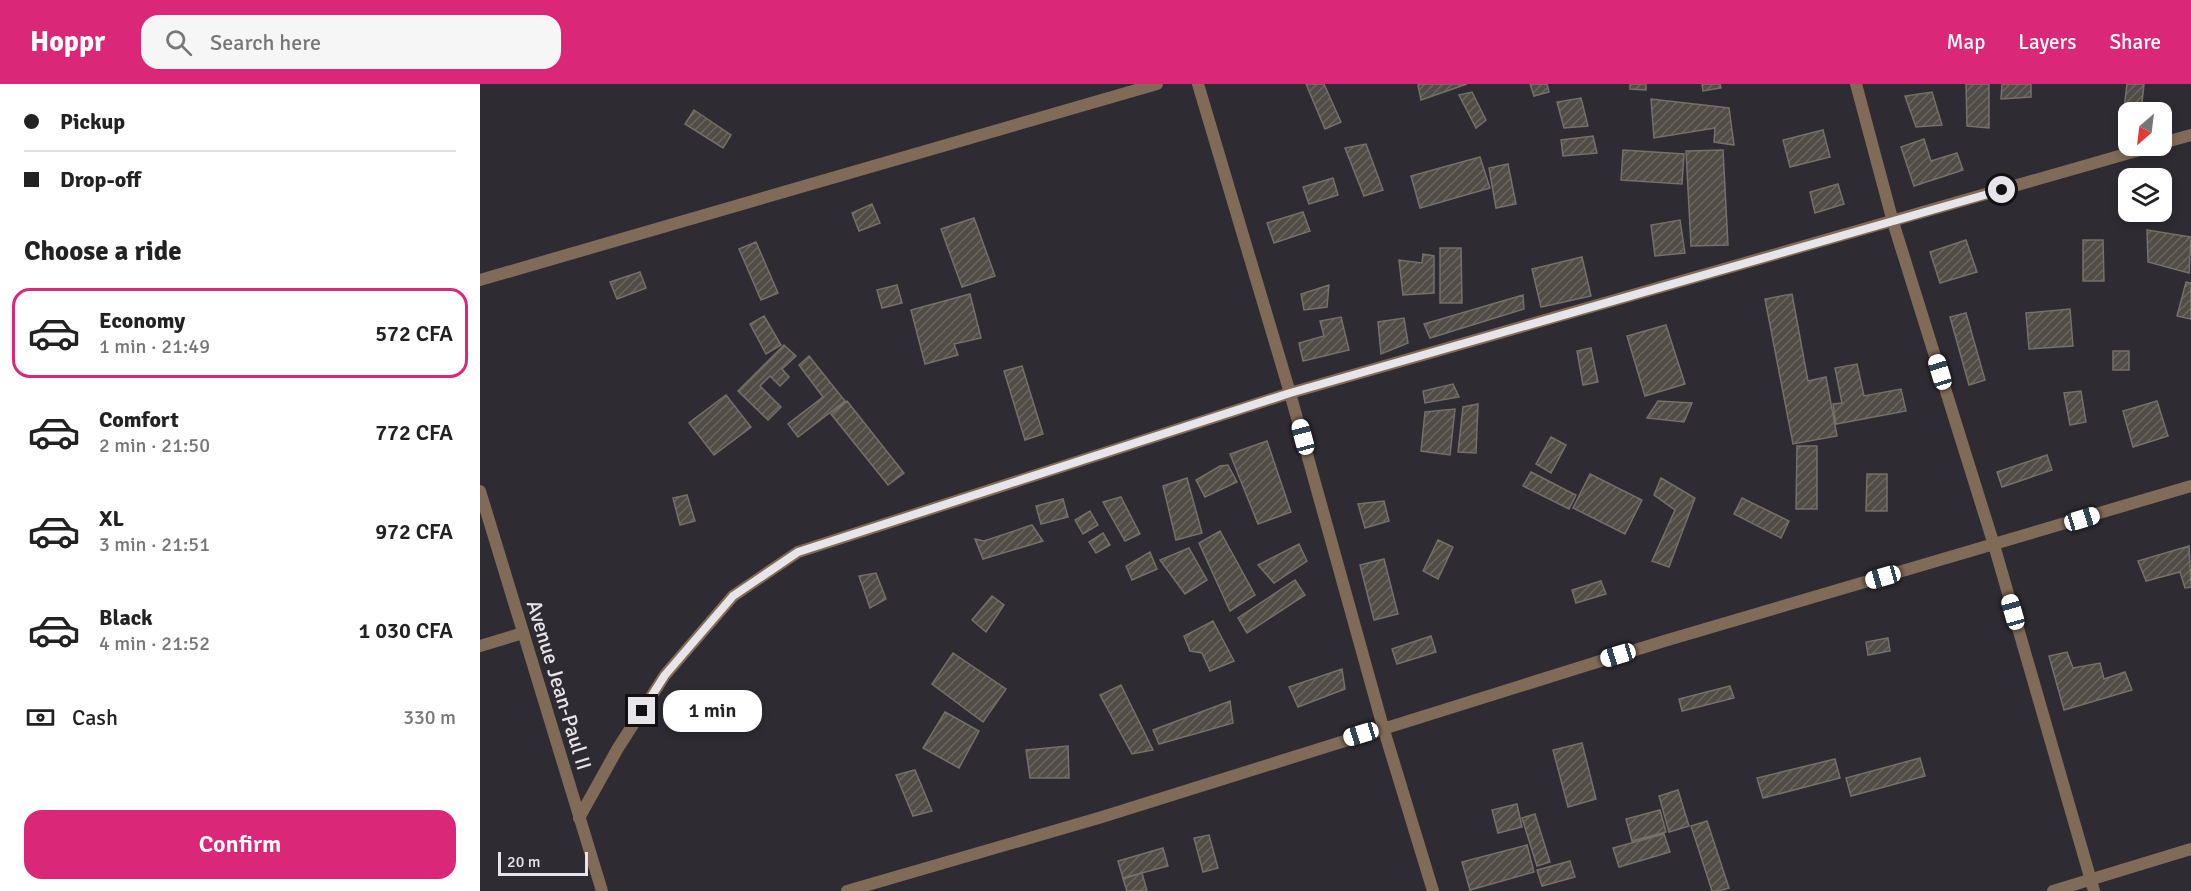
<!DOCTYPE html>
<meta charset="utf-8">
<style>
:root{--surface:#fff;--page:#f6f6f6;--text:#222;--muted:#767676;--line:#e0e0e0;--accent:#db2777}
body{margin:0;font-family:Signika,sans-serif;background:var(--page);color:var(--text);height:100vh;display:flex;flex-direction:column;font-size:22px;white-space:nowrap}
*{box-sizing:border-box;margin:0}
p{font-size:20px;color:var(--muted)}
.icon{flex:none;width:33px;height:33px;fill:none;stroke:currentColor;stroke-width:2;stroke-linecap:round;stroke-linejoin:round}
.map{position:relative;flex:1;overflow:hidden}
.side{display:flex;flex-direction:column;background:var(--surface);width:480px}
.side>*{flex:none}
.banner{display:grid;align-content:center;height:132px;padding:0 24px;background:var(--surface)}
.needle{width:39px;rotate:208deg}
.buttons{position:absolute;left:1638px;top:18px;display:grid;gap:12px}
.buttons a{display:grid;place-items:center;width:54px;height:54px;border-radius:12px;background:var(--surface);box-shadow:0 3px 9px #0003;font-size:30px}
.scale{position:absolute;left:18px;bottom:15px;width:90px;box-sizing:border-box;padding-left:6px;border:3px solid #e7e5ea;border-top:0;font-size:16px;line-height:21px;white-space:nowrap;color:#e7e5ea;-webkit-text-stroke:4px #2e2b32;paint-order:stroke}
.end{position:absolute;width:27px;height:27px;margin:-14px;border:8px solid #e7e5ea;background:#111;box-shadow:0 0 0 3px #111}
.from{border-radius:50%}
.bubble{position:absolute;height:42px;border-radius:18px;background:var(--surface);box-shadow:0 3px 9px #0003;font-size:20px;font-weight:600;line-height:42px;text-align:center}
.car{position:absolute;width:18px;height:36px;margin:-18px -9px;border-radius:8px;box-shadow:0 0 4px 2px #0007;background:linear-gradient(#fff 24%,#345 0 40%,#fff 0 76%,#345 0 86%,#fff 0)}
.banner b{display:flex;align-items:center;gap:21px;height:57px;font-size:22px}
.banner b+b{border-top:2px solid var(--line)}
.banner i{width:15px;height:15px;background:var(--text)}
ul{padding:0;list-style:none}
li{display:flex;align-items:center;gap:18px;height:90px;margin:0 12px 9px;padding:0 12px;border:3px solid transparent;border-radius:18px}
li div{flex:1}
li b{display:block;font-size:22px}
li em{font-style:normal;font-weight:600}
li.active{border-color:var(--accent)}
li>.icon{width:54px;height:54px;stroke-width:1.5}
h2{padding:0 24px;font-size:27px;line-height:72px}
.pay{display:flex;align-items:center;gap:15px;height:66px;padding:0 24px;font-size:22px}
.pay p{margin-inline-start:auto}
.cta{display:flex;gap:12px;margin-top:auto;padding:12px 24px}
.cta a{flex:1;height:69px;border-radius:18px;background:var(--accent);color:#fff;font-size:24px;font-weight:600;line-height:69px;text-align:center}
header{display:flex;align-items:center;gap:36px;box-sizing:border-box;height:84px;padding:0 30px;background:var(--accent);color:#fff}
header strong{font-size:28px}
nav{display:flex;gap:33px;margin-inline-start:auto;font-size:21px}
.search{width:420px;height:54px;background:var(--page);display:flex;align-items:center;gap:15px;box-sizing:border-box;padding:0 21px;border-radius:18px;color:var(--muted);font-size:22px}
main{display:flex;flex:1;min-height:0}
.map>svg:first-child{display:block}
.building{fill:url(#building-hatch);stroke:#757068;stroke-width:1.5}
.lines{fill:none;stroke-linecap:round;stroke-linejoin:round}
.minor{stroke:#806b58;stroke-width:12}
.tertiary{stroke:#806b58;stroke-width:12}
.route{stroke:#e7e5ea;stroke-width:8}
.labels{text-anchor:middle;stroke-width:4.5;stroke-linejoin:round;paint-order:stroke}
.street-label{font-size:21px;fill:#e7e5ea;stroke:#2e2b32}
</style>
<header>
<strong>Hoppr</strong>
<div class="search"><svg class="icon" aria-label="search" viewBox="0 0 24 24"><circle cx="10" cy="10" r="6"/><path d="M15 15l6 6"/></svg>Search here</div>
<nav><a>Map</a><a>Layers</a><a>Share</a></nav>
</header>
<main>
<section class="side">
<div class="banner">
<b><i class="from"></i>Pickup</b>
<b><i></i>Drop-off</b>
</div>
<h2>Choose a ride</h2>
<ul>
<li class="active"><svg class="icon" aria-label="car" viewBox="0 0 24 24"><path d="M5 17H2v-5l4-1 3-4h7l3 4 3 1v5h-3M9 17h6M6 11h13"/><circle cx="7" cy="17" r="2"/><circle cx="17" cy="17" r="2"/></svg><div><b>Economy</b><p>1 min · 21:49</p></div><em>572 CFA</em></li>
<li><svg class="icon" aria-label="car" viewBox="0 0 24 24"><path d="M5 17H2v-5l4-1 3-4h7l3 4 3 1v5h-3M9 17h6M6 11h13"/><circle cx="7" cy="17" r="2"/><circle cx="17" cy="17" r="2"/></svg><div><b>Comfort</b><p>2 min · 21:50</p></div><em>772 CFA</em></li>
<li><svg class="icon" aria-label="car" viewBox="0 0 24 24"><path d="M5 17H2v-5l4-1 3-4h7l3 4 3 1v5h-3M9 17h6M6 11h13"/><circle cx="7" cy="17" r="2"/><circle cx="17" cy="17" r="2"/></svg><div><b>XL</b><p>3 min · 21:51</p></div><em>972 CFA</em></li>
<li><svg class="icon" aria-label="car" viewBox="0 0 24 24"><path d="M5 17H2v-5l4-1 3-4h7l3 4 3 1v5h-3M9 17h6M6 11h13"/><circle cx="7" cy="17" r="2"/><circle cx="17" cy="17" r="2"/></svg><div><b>Black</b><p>4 min · 21:52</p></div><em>1 030 CFA</em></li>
</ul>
<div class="pay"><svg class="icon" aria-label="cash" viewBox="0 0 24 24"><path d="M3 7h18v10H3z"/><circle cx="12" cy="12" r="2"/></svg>Cash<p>330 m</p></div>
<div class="cta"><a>Confirm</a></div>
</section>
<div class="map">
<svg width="1711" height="807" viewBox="0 0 1711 807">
<defs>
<pattern id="building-hatch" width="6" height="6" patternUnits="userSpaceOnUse" patternTransform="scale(1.5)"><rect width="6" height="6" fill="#514c45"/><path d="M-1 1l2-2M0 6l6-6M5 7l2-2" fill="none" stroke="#6a6660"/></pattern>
</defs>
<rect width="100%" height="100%" fill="#2e2b32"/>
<path class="building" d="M826,0H844L861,38L845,45Z
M941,0H987L941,16L938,1Z
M1050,0H1067L1069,8L1054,12Z
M1150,0H1166V6L1150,5Z
M1222,0H1240L1241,4L1223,7Z
M1486,0H1509V44L1487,42Z
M1522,0H1551V13L1521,15Z
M1647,0H1664L1661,28H1648V40L1642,41Z
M992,8L1006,36L996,44L979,11Z
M1452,8L1462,41L1436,43L1425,12Z
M1101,14L1108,42L1084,44L1077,18Z
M1171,15L1249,24L1254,61L1234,58L1235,44L1174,54Z
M214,26L251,51L243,64L205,40Z
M1343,46L1350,73L1310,83L1303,56Z
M1113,52L1117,69L1083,72L1081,56Z
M1444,55L1451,77L1477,69L1483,86L1434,102L1421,63Z
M886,60L903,106L884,112L865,64Z
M1143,66L1204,70L1202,100L1141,96Z
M1243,66L1248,161L1211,162L1206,67Z
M1000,73L1010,104L940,124L931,92Z
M1028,80L1036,120L1016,124L1009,84Z
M853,94L858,111L829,120L823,103Z
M1358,100L1364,120L1335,129L1330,108Z
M392,120L400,139L379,147L372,129Z
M823,128L830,147L794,159L787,139Z
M494,134L515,192L482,203L461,145Z
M1200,136L1205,169L1175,172L1171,141Z
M1667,146L1711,153L1709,189L1668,178Z
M1486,156L1497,188L1460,199L1450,168Z
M1603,156H1623L1624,197H1603Z
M276,158L298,209L281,216L259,165Z
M960,164H981L982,219H960Z
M943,170L954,172V209L923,211L919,176L942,179Z
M1102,173L1111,212L1061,223L1052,185Z
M160,188L166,204L137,215L130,198Z
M1706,198L1711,199V235L1697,232Z
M417,201L422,219L402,224L397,206Z
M849,201L847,223L824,226L821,210Z
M490,210L501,254L474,260L478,271L445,280L431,226Z
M1312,210L1328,297L1346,293L1357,352L1313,360L1285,215Z
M1043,211L1044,225L950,254L944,240Z
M1590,225L1593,262L1549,265L1546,229Z
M1486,229L1505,296L1489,301L1470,233Z
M284,232L301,261L286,270L270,240Z
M861,233L869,266L823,277L819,259L844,252L840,237Z
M924,234L928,259L901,270L898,238Z
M1186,241L1205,300L1165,312L1147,252Z
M304,261L316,272L302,285L309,293L300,302L290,292L280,302L301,323L288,336L258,307Z
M1111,264L1118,298L1103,301L1097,267Z
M1633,267H1649V286H1633Z
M329,272L365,317L318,353L308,340L343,313L319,281Z
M1377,280L1384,312L1421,305L1426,327L1356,340L1353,320L1362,319L1355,284Z
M542,282L563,350L545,356L524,287Z
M973,300L979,313L945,319L943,307Z
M1601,307L1606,338L1590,341L1584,309Z
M246,311L271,343L234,371L209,339Z
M367,317L424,389L408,401L351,330Z
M1178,317L1212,319L1204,338L1167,334Z
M1677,317L1688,352L1653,363L1643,327Z
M998,320L996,369L978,368L983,323Z
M975,325L970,371L941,367L945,328Z
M1071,353L1086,361L1071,389L1056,380Z
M787,357L811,428L778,440L750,370Z
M1317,362H1337V425H1316Z
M1567,371L1572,386L1522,403L1517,388Z
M748,381L757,398L725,413L716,396L740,382Z
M1051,388L1096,411L1089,425L1043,402Z
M1110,390L1162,416L1145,450L1093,424Z
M1387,390H1407V427H1386Z
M707,394L722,449L696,456L683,402Z
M1181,394L1215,414L1189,483L1172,477L1195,426L1174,411Z
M207,411L215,437L200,441L193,414Z
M641,413L660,450L645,457L623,418Z
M1262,414L1309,437L1301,454L1254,430Z
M583,415L588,433L561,440L556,422Z
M904,417L909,437L885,444L878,420Z
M610,427L618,441L603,450L595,436Z
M552,441L563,457L503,475L495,455L504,457Z
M740,447L775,511L750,527L719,459Z
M623,449L630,461L616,469L609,458Z
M958,456L973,463L958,495L943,487Z
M819,460L827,477L794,499L778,481Z
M1709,462L1711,503L1705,504L1700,488L1666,497L1658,477Z
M709,464L727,496L705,510L680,476Z
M670,468L677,485L652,496L646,482Z
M904,475L918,530L894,536L880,481Z
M396,489L406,515L390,524L379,492Z
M815,496L825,511L767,549L758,534Z
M1121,497L1126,510L1096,519L1092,506Z
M512,512L524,521L506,548L492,536Z
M733,537L754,577L730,587L722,569L710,567L704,552Z
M951,552L956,568L917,580L912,565Z
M1408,554L1410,567L1388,571L1386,558Z
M1587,568L1593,584L1620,579L1624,595L1645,588L1652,606L1584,626L1569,572Z
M473,569L526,605L503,638L452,600Z
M862,585L865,605L818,623L809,603Z
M641,601L673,666L652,670L620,611Z
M1250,602L1254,614L1202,627L1199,615Z
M750,617L753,639L679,660L673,646Z
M465,628L499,647L479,684L443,664Z
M1102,659L1116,715L1088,723L1073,666Z
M588,662L589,694H550L546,666Z
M1440,674L1445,692L1371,712L1366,694Z
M1355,675L1360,694L1283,714L1277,694Z
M435,686L452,727L433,732L416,691Z
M1198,706L1209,742L1189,748L1179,712Z
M1037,720L1042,743L1018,749L1012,726Z
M1180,726L1186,748L1152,757L1146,735Z
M1055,730L1070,778L1057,782L1042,734Z
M1227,737L1249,804L1239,807H1232L1211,742Z
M1184,750L1190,768L1139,783L1133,764Z
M729,751L738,784L723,788L714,754Z
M1047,761L1054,788L990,806L982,778Z
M683,764L688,782L643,794L638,777Z
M1090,777L1095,793L1062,802L1057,786Z
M662,789L667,807H647L643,795Z"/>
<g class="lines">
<path class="minor" d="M718,0L810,309L903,643L953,807
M1376,0L1413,138L1514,461L1614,807
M1682,59L1711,51
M0,196L677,0
M0,562L43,549
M99,734L138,664L185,591L253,512L318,468L810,309L1674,62
M367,807L622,733L1181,558L1711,402
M1573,807L1711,765"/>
<path class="tertiary" d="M0,407L122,807"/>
</g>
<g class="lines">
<path class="route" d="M162,627L185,591L253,512L318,468L810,309L1522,106"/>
</g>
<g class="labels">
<g class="street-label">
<text transform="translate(79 601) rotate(73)" y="7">Avenue Jean-Paul II</text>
</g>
</g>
</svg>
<div class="buttons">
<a><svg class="needle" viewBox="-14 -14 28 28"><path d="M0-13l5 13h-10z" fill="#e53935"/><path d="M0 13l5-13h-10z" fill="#767676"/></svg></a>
<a><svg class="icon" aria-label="layers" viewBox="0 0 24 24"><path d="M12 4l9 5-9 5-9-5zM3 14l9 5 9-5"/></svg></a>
</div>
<div class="scale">20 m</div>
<i class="end from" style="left:1522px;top:106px"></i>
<i class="end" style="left:162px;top:627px"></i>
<div class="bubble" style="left:183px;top:606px;width:99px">1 min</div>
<i class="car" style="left:1460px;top:288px;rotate:343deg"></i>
<i class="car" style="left:823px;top:353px;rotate:345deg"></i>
<i class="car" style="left:1602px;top:435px;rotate:73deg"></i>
<i class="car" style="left:1403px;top:493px;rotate:254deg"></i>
<i class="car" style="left:1533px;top:528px;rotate:344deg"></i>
<i class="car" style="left:1138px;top:571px;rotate:253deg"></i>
<i class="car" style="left:881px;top:650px;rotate:253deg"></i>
</div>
</main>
